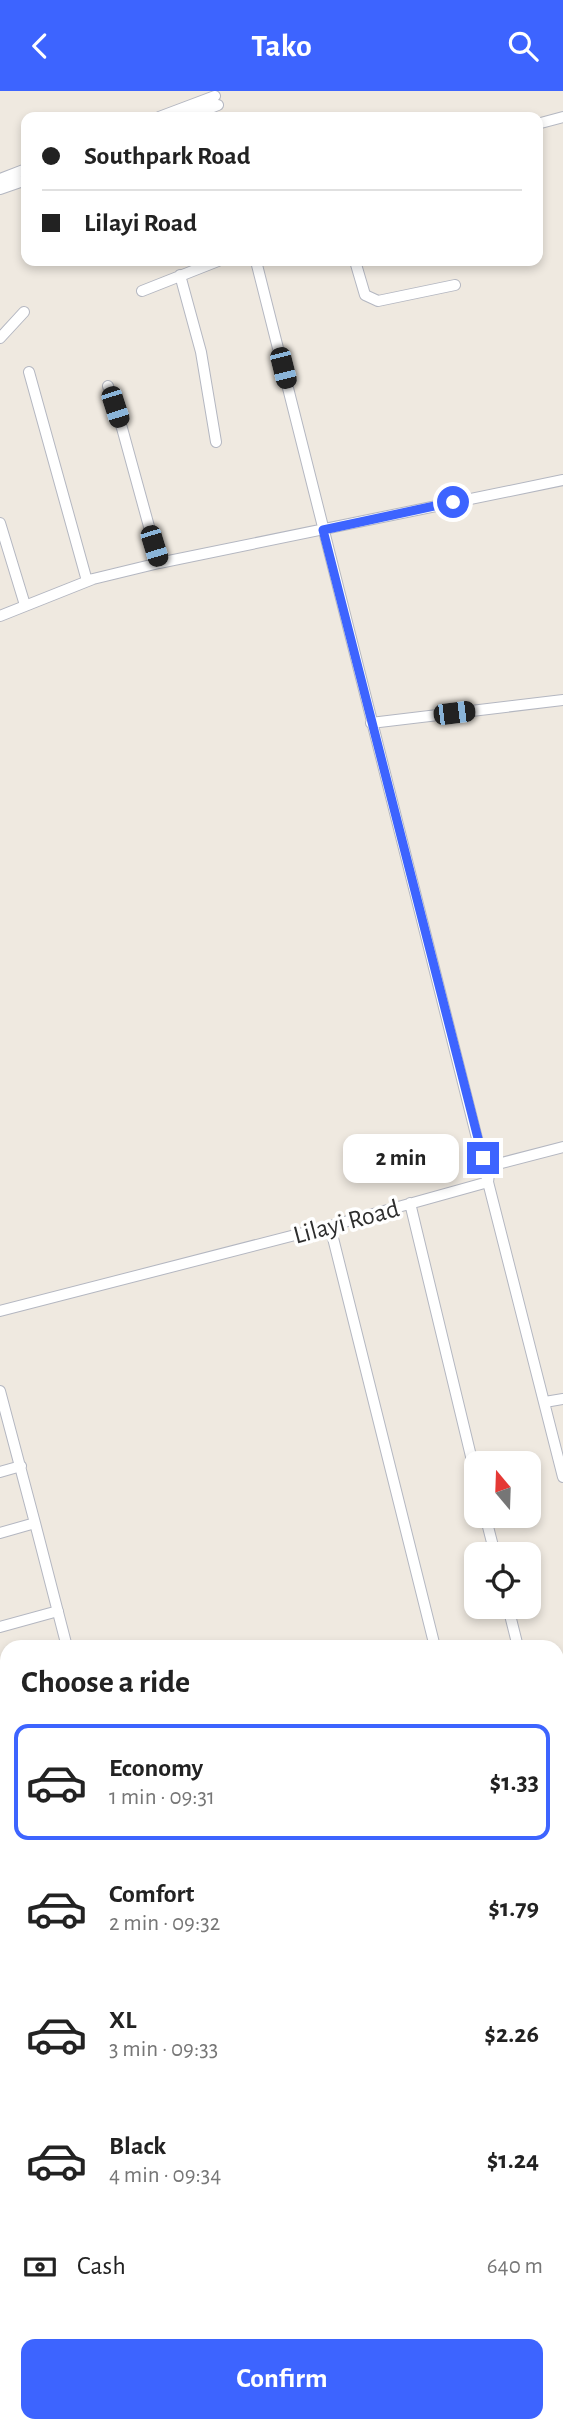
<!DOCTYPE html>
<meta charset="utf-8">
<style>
:root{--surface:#fff;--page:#f6f6f6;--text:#222;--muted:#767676;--line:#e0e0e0;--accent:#3d64ff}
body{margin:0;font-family:"Alegreya Sans",sans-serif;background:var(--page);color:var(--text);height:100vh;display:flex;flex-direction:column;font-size:26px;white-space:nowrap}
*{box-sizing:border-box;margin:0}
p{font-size:23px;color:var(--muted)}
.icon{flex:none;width:38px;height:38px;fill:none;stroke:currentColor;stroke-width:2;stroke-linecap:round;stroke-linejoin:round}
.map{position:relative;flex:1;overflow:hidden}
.panel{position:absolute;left:0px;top:1549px;width:564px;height:793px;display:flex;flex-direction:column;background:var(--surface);border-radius:21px 21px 0 0;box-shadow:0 4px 10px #0003}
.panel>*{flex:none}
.guide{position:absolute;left:21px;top:21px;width:522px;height:154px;border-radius:14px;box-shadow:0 4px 10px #0003;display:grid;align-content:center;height:154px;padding:0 21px;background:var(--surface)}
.needle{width:46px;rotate:341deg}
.controls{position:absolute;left:464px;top:1360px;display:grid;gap:14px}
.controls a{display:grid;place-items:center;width:77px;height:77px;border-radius:14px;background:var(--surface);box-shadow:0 4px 10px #0003;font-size:35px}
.end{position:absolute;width:32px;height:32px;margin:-16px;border:9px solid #3d64ff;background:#fff;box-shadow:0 0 0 4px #fff}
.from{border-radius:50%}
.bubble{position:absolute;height:49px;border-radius:14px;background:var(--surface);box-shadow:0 4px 10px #0003;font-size:23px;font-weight:700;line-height:49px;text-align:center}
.car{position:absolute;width:21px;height:42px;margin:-21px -10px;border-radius:9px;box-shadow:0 0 5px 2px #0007;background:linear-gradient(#222 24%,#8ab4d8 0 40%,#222 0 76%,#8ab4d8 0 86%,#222 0)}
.guide b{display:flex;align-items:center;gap:24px;height:66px;font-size:26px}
.guide b+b{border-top:2px solid var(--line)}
.guide i{width:18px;height:18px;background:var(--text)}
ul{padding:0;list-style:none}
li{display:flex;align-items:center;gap:21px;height:116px;margin:0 14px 10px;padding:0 7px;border:4px solid transparent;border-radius:14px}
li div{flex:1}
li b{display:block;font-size:26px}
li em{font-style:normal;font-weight:700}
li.on{border-color:var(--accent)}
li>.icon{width:63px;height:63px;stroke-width:1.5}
h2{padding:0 21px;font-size:32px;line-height:84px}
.pay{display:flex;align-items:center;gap:18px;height:77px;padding:0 21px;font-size:26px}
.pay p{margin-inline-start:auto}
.button{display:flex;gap:14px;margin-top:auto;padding:14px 21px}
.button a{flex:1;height:80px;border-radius:14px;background:var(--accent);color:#fff;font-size:28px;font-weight:700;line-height:80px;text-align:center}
header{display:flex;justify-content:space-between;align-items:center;height:91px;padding:0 21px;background:var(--accent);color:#fff;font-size:32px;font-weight:700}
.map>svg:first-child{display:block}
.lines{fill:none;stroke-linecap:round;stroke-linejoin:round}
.minor-casing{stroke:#b4b7c1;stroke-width:12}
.minor{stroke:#fff;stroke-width:10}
.route{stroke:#3d64ff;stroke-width:9}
.labels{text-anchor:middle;stroke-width:7;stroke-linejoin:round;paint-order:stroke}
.street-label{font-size:26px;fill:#2e2e2e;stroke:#fff}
</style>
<header><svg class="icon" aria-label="back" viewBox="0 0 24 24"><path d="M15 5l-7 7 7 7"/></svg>Tako<svg class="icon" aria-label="search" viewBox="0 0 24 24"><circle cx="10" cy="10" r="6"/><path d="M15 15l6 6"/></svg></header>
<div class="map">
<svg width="563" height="2340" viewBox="0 0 563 2340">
<rect width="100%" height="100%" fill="#efe9e0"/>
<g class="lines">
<g class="minor-casing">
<path id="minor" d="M159,26L215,5
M187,26L218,14
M537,33L563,26
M0,88L26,78
M0,98L26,89
M355,170L365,204L378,210L455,194
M180,184L201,261L216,351
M142,200L218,170
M0,247L24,221
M29,281L87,490
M108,295L122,337L159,472
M0,432L25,514
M0,525L93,488L159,472L563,389
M371,632L563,609
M563,1056L490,1075L488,1091L563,1386
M410,1112L476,1386
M330,1135L435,1556
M0,1220L330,1135L488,1091L256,170
M0,1300L35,1432
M545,1311L563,1308
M0,1381L21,1375
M485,1424L495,1463
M0,1442L35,1432L67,1556
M508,1516L518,1556
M0,1536L58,1520
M0,1628L7,1627
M556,1706L563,1732
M0,1710L7,1708
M0,1788L7,1786
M0,1859L7,1857
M0,1937L7,1935
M0,2013L7,2011
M556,2075L563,2104
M0,2101L7,2126
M0,2279L7,2307
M14,2334L15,2340
M64,2334L66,2340
M282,2334L284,2340
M386,2334L387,2340
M535,2334L536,2340"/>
</g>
<use href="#minor" class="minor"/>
</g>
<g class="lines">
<path class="route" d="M453,411L323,439L483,1067"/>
</g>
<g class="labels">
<g class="street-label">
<text transform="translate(346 1130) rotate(-15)" y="9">Lilayi Road</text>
</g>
</g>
</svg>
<div class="controls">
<a><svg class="needle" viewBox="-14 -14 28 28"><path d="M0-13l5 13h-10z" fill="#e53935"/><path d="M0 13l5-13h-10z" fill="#767676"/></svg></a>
<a><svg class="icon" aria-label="locate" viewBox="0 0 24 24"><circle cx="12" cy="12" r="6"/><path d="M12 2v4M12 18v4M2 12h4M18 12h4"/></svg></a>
</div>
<i class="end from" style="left:453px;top:411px"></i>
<i class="end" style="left:483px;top:1067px"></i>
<div class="bubble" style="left:343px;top:1043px;width:116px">2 min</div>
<i class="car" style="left:283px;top:277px;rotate:166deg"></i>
<i class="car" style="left:115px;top:316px;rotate:162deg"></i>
<i class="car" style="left:154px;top:455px;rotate:163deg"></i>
<i class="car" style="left:454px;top:622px;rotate:83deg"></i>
<div class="guide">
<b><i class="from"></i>Southpark Road</b>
<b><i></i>Lilayi Road</b>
</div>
<section class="panel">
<h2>Choose a ride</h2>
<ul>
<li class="on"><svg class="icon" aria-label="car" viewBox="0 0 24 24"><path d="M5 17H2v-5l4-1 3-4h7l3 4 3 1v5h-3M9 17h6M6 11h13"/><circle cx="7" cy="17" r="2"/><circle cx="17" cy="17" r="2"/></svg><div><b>Economy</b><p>1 min · 09:31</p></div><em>$1.33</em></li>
<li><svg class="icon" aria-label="car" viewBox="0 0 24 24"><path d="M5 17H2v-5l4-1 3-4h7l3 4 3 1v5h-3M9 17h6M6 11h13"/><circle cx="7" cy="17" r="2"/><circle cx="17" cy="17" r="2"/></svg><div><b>Comfort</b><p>2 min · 09:32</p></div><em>$1.79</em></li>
<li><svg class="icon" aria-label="car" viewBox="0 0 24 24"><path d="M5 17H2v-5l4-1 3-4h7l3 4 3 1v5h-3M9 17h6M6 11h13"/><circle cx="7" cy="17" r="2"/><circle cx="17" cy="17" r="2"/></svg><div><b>XL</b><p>3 min · 09:33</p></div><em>$2.26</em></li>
<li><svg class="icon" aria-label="car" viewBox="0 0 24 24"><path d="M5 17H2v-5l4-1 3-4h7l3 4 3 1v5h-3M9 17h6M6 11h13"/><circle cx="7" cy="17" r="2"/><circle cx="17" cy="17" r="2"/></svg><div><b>Black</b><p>4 min · 09:34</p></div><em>$1.24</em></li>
</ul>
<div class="pay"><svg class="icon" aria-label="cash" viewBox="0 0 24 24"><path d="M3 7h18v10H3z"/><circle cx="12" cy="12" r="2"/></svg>Cash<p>640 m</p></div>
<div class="button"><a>Confirm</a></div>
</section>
</div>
